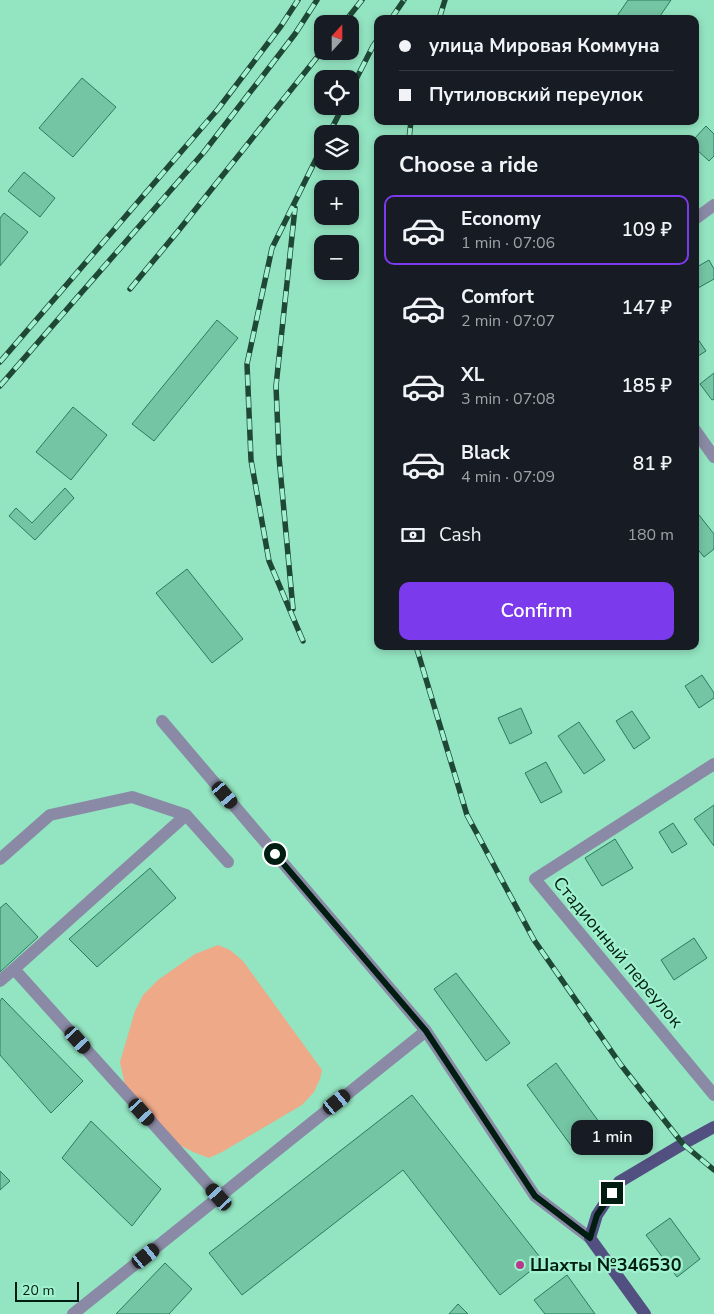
<!DOCTYPE html>
<meta charset="utf-8">
<style>
:root{--surface:#171b24;--page:#20242c;--text:#f1f3f6;--muted:#9ea1a6;--line:#363941;--accent:#7c3aed}
body{margin:0;font-family:"Nunito Sans",sans-serif;background:var(--page);color:var(--text);height:100vh;display:flex;flex-direction:column;font-size:19px;white-space:nowrap}
*{box-sizing:border-box;margin:0}
p{font-size:16px;color:var(--muted)}
.icon{flex:none;width:28px;height:28px;fill:none;stroke:currentColor;stroke-width:2;stroke-linecap:round;stroke-linejoin:round}
.map{position:relative;flex:1;overflow:hidden}
.side{position:absolute;left:374px;top:135px;width:325px;height:515px;display:flex;flex-direction:column;background:var(--surface);border-radius:10px;box-shadow:0 2px 8px #0003}
.side>*{flex:none}
.banner{position:absolute;left:374px;top:15px;width:325px;height:110px;border-radius:10px;box-shadow:0 2px 8px #0003;display:grid;align-content:center;height:110px;padding:0 25px;background:var(--surface)}
.needle{width:32px;rotate:21deg}
.controls{position:absolute;left:314px;top:15px;display:grid;gap:10px}
.controls a{display:grid;place-items:center;width:45px;height:45px;border-radius:10px;background:var(--surface);box-shadow:0 2px 8px #0003;font-size:25px}
.scale{position:absolute;left:15px;bottom:12px;width:64px;box-sizing:border-box;padding-left:5px;border:2px solid #001d11;border-top:0;font-size:14px;line-height:18px;white-space:nowrap;color:#001d11;-webkit-text-stroke:4px #a0f1ce;paint-order:stroke}
.end{position:absolute;width:22px;height:22px;margin:-11px;border:6px solid #001d11;background:#fff;box-shadow:0 0 0 2px #fff}
.from{border-radius:50%}
.bubble{position:absolute;height:35px;border-radius:10px;background:var(--surface);box-shadow:0 2px 8px #0003;font-size:16px;font-weight:600;line-height:35px;text-align:center}
.car{position:absolute;width:15px;height:30px;margin:-15px -8px;border-radius:6px;box-shadow:0 0 4px 1px #0007;background:linear-gradient(#222 24%,#8ab4d8 0 40%,#222 0 76%,#8ab4d8 0 86%,#222 0)}
.banner b{display:flex;align-items:center;gap:18px;height:48px;font-size:19px}
.banner b+b{border-top:1px solid var(--line)}
.banner i{width:12px;height:12px;background:var(--text)}
ul{padding:0;list-style:none}
li{display:flex;align-items:center;gap:15px;height:70px;margin:0 10px 8px;padding:0 15px;border:2px solid transparent;border-radius:10px}
li div{flex:1}
li b{display:block;font-size:19px}
li em{font-style:normal;font-weight:600}
li.active{border-color:var(--accent)}
li>.icon{width:45px;height:45px;stroke-width:1.5}
h2{padding:0 25px;font-size:22px;line-height:60px}
.pay{display:flex;align-items:center;gap:12px;height:55px;padding:0 25px;font-size:19px}
.pay p{margin-inline-start:auto}
.button{display:flex;gap:10px;margin-top:auto;padding:10px 25px}
.button a{flex:1;height:58px;border-radius:10px;background:var(--accent);color:#fff;font-size:20px;font-weight:600;line-height:58px;text-align:center}
.map>svg:first-child{display:block}
.green{fill:#eea989}
.building{fill:#74c5a3;stroke:#287c5e}
.lines{fill:none;stroke-linecap:round;stroke-linejoin:round}
.minor{stroke:#8a8aa6;stroke-width:12}
.major{stroke:#524f81;stroke-width:12}
.rail-casing{stroke:#1f4736;stroke-width:5.5}
.rail{stroke:#a0f1ce;stroke-width:4;stroke-dasharray:11;stroke-linecap:butt}
.route{stroke:#001d11;stroke-width:6}
.poi-dot{fill:#b63a89;stroke:#a0f1ce;stroke-width:2}
.labels{text-anchor:middle;stroke-width:4.5;stroke-linejoin:round;paint-order:stroke}
.street-label{font-size:18px;fill:#001d11;stroke:#a0f1ce}
.poi-label{font-size:18px;font-weight:bold;fill:#001d11;stroke:#a0f1ce;text-anchor:start}
</style>
<div class="map">
<svg width="714" height="1314" viewBox="0 0 714 1314">
<rect width="100%" height="100%" fill="#93e4c1"/>
<path class="green" d="M218,945L230,950L243,961L322,1070L320,1079L314,1092L302,1105L222,1152L209,1158L193,1152L172,1141L125,1085L120,1062L135,1011L143,995L158,980L195,954Z"/>
<path class="building" d="M628,0H671L658,19H615Z
M82,78L116,107L73,157L39,128Z
M706,126L714,134V156L709,161L695,148L694,139Z
M24,172L55,198L40,217L8,191Z
M4,213L28,232L0,266V218Z
M709,260L714,269V279L698,288L695,284V268Z
M217,320L238,338L154,441L132,424Z
M695,335L706,351L695,358Z
M714,373V399L712,400L700,384Z
M73,407L107,435L71,480L36,452Z
M65,488L74,498L35,540L9,516L16,508L32,523Z
M699,515L714,534V549L704,557L695,546V518Z
M187,569L243,639L212,663L156,593Z
M702,675L714,693V698L699,708L685,686Z
M521,708L532,733L510,744L498,718Z
M632,711L650,738L634,749L616,721Z
M579,722L605,760L584,774L558,736Z
M546,762L562,792L541,803L525,773Z
M714,805V846L694,819Z
M673,823L687,844L672,853L659,832Z
M615,839L633,868L602,886L585,858Z
M150,868L176,898L97,967L69,939Z
M6,903L38,937L0,972V908Z
M694,938L707,958L674,980L661,960Z
M456,973L510,1043L486,1061L434,989Z
M2,998L83,1081L51,1113L0,1055V1001Z
M556,1063L602,1126L572,1147L527,1085Z
M412,1095L543,1261L500,1295L403,1170L242,1295L209,1253Z
M91,1121L161,1189L132,1226L62,1158Z
M0,1171L10,1181L0,1190Z
M670,1218L700,1259L677,1277L646,1235Z
M165,1263L192,1289L169,1314H116Z
M567,1275L595,1314H545L534,1300Z
M458,1304L468,1314H449Z"/>
<g class="lines">
<path class="minor" d="M695,219L714,205
M695,430L714,457
M162,721L426,1031L535,1196L590,1238
M714,764L535,879L714,1095
M0,859L50,815L132,797L186,815
M0,981L14,969
M219,1197L14,969L186,815L228,862
M73,1314L426,1031"/>
<path class="major" d="M645,1314L590,1238L597,1215L619,1182L683,1144L714,1127"/>
<g class="rail-casing">
<path id="rail" d="M391,19L404,0
M439,19L445,0
M343,24L362,0
M350,91L373,46L378,39
M329,134L343,106
M409,139L411,121
M130,289L179,230L322,51
M0,362L218,109L281,26L298,0
M0,386L204,152L295,34L317,0
M293,609L279,457L276,386L295,208
M303,641L269,561L251,460L247,364L272,248L322,147
M416,646L467,815L534,940L621,1065L683,1144L714,1170"/>
</g>
<use href="#rail" class="rail"/>
</g>
<g class="lines">
<path class="route" d="M275,854L426,1031L535,1196L590,1238L597,1215L612,1193"/>
</g>
<circle class="poi-dot" cx="520" cy="1265" r="5"/>
<g class="labels">
<g class="street-label">
<text transform="translate(618 952) rotate(50)" y="6">Стадионный переулок</text>
</g>
<g class="poi-label">
<text x="530" y="1271">Шахты №346530</text>
</g>
</g>
</svg>
<div class="controls">
<a><svg class="needle" viewBox="-14 -14 28 28"><path d="M0-13l5 13h-10z" fill="#e53935"/><path d="M0 13l5-13h-10z" fill="#9ea1a6"/></svg></a>
<a><svg class="icon" aria-label="locate" viewBox="0 0 24 24"><circle cx="12" cy="12" r="6"/><path d="M12 2v4M12 18v4M2 12h4M18 12h4"/></svg></a>
<a><svg class="icon" aria-label="layers" viewBox="0 0 24 24"><path d="M12 4l9 5-9 5-9-5zM3 14l9 5 9-5"/></svg></a>
<a>+</a>
<a>−</a>
</div>
<div class="scale">20 m</div>
<i class="end from" style="left:275px;top:854px"></i>
<i class="end" style="left:612px;top:1193px"></i>
<div class="bubble" style="left:571px;top:1120px;width:82px">1 min</div>
<i class="car" style="left:225px;top:795px;rotate:140deg"></i>
<i class="car" style="left:78px;top:1040px;rotate:138deg"></i>
<i class="car" style="left:337px;top:1102px;rotate:51deg"></i>
<i class="car" style="left:142px;top:1112px;rotate:138deg"></i>
<i class="car" style="left:219px;top:1197px;rotate:318deg"></i>
<i class="car" style="left:146px;top:1256px;rotate:51deg"></i>
<div class="banner">
<b><i class="from"></i>улица Мировая Коммуна</b>
<b><i></i>Путиловский переулок</b>
</div>
<section class="side">
<h2>Choose a ride</h2>
<ul>
<li class="active"><svg class="icon" aria-label="car" viewBox="0 0 24 24"><path d="M5 17H2v-5l4-1 3-4h7l3 4 3 1v5h-3M9 17h6M6 11h13"/><circle cx="7" cy="17" r="2"/><circle cx="17" cy="17" r="2"/></svg><div><b>Economy</b><p>1 min · 07:06</p></div><em>109 ₽</em></li>
<li><svg class="icon" aria-label="car" viewBox="0 0 24 24"><path d="M5 17H2v-5l4-1 3-4h7l3 4 3 1v5h-3M9 17h6M6 11h13"/><circle cx="7" cy="17" r="2"/><circle cx="17" cy="17" r="2"/></svg><div><b>Comfort</b><p>2 min · 07:07</p></div><em>147 ₽</em></li>
<li><svg class="icon" aria-label="car" viewBox="0 0 24 24"><path d="M5 17H2v-5l4-1 3-4h7l3 4 3 1v5h-3M9 17h6M6 11h13"/><circle cx="7" cy="17" r="2"/><circle cx="17" cy="17" r="2"/></svg><div><b>XL</b><p>3 min · 07:08</p></div><em>185 ₽</em></li>
<li><svg class="icon" aria-label="car" viewBox="0 0 24 24"><path d="M5 17H2v-5l4-1 3-4h7l3 4 3 1v5h-3M9 17h6M6 11h13"/><circle cx="7" cy="17" r="2"/><circle cx="17" cy="17" r="2"/></svg><div><b>Black</b><p>4 min · 07:09</p></div><em>81 ₽</em></li>
</ul>
<div class="pay"><svg class="icon" aria-label="cash" viewBox="0 0 24 24"><path d="M3 7h18v10H3z"/><circle cx="12" cy="12" r="2"/></svg>Cash<p>180 m</p></div>
<div class="button"><a>Confirm</a></div>
</section>
</div>
